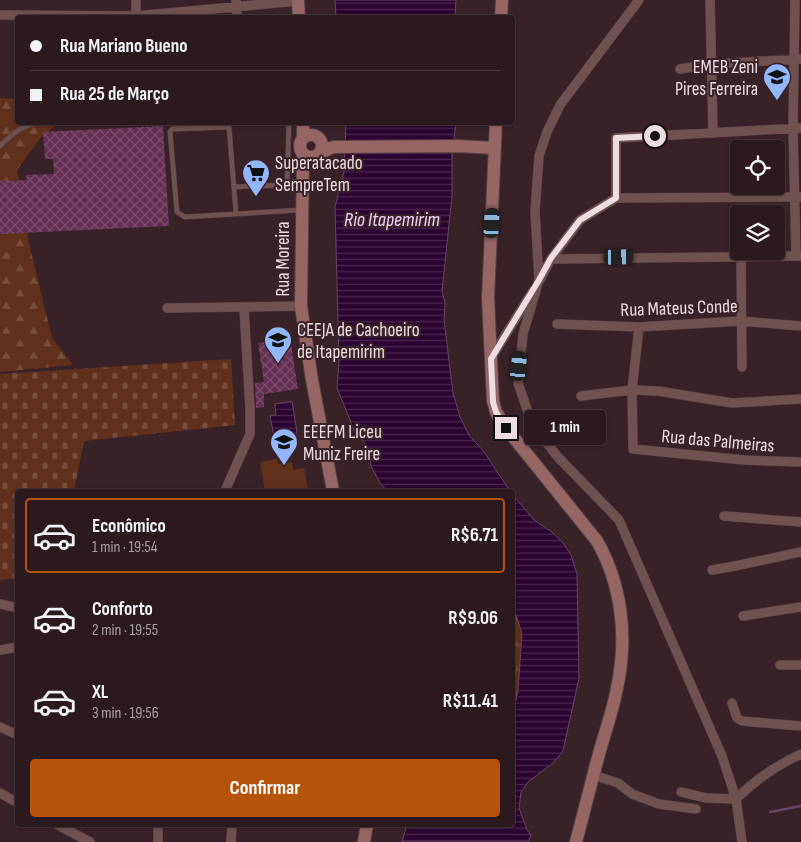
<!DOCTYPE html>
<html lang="pt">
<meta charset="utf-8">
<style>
:root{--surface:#2b191e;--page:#37262b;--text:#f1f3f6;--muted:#a6a0a4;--line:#47383c;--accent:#b45309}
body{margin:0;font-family:"Sofia Sans Condensed",sans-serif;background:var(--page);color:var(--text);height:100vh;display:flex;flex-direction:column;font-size:19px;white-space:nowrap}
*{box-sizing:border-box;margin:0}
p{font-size:16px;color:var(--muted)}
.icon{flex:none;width:28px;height:28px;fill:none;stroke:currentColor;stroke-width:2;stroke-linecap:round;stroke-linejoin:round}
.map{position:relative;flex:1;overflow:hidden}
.side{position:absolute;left:15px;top:489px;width:500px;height:338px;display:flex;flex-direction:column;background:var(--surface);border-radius:5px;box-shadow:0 1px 4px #0004,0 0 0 1px var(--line)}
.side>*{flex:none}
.hud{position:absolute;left:15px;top:15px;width:500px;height:110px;border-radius:5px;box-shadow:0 1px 4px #0004,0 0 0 1px var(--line);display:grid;align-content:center;height:110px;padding:0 15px;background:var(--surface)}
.fabs{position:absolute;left:730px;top:140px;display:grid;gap:10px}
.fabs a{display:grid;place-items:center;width:55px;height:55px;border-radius:5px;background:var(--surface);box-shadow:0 1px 4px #0004,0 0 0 1px var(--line);font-size:25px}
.end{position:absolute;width:22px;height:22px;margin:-11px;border:6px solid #eddce0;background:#111;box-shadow:0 0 0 2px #111}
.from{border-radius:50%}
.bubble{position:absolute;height:35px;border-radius:5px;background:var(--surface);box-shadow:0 1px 4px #0004,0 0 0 1px var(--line);font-size:16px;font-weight:700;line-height:35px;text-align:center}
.car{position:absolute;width:15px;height:30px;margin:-15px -8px;border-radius:6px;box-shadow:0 0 4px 1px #0007;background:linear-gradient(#222 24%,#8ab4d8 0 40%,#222 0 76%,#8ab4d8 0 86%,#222 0)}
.hud b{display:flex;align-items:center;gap:18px;height:48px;font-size:19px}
.hud b+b{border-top:1px solid var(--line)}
.hud i{width:12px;height:12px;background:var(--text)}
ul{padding:9px 0 0;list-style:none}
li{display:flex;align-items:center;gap:15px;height:75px;margin:0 10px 8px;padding:0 5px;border:2px solid transparent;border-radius:5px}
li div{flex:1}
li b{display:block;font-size:19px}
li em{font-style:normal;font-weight:700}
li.on{border-color:var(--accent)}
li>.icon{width:45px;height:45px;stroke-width:1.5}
.button{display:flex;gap:10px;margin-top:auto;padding:10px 15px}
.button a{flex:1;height:58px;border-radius:5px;background:var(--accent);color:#fff;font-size:20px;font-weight:700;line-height:58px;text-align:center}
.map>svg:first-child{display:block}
.forest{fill:url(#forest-firs)}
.cemetery{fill:url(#cemetery-stones)}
.garden{fill:#61301c}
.water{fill:url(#water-rules);stroke:#664566}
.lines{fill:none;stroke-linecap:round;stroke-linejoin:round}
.stream{stroke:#664566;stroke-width:2.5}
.building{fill:url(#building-cross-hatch)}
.lane-casing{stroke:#563f45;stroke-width:5.5}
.street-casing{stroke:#563f45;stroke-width:10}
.secondary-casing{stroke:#563f45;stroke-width:14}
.lane{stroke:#6f514f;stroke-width:4.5}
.street{stroke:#6f514f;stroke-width:9}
.secondary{stroke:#956664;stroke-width:12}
.route{stroke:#eddce0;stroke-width:6}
.labels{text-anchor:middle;stroke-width:4;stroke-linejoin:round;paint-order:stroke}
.poi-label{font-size:19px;fill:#eddce0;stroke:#392128;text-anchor:start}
.street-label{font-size:19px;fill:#eddce0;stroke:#392128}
.water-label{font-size:20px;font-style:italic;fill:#f7d1fd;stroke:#392128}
</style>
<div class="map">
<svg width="801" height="842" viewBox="0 0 801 842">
<defs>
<pattern id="forest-firs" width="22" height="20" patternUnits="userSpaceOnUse" patternTransform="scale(1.25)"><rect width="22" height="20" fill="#61301c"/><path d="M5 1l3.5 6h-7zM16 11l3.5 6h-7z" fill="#784d3d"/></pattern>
<pattern id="cemetery-stones" width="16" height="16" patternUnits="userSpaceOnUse" patternTransform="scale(1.25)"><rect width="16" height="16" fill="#61301c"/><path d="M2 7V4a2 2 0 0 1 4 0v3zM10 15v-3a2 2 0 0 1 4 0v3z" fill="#784d3d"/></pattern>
<pattern id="water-rules" width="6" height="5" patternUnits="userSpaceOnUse" patternTransform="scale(1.25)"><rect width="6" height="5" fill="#2c0432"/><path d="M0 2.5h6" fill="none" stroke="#4b284f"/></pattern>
<pattern id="building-cross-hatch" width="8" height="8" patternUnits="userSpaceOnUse" patternTransform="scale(1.25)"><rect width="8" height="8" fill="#642f52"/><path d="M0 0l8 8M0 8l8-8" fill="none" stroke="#7a4d6b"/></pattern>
</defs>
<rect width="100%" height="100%" fill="#392128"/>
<path class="forest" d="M0,98L17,99L18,122L59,123L41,137L17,170L29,243L52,338L73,365L0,372Z
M513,606C530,634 520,683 513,713Z"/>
<path class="cemetery" d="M231,359L235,425L84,441L74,491H18L17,578L0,580V374Z"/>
<path class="garden" d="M277,459L278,464L292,462L293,470L304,468L308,491H265L260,462Z"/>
<path class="water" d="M335,0H456L455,17L336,18Z
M346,123H456L452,152V196L442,291L445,303L444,320L453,393L460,417L469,435L484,452L510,491H387L380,483L371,466L366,445L355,432L337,388L339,361L335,207L344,172Z
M292,401L297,433L274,436L270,416L276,415L275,404Z
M513,495L534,520L552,532L563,543L571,555L577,574L579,678L563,751L554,762L528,782L521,792L519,808L527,830L531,835L528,842H402L407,824H512L513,713L518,691L522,633L513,606Z"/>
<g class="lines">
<path class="stream" d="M770,812L801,806"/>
</g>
<path class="building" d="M163,126L169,226L0,234V181L26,180V175L54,174L53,159H45L43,132Z
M290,338L298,389L264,394V407L256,408L255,383L264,382L258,343Z"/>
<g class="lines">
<g class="lane-casing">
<path id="lane" d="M0,146C15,131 24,124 45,122
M234,187L284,185L287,183L289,122
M236,213L229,127L172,129L170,132L177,212L185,217L301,210"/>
</g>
<g class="street-casing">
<path id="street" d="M136,0V18
M236,0L237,18
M639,0L560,105L547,132L539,156L535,212L539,280L523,334L518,383L532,424L557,456L619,520L722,756L736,799L742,842
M710,0L713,133
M795,0L793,128L796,256
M0,15L136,16L298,1
M680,69L712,64L801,59
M616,198V138L801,128
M616,198L801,197
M741,255L742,367
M551,259L800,256
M540,280L551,259L580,220L616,198
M167,308L301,306
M557,324L639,327L741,321L801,326
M639,327L632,390L633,449L744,460L801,462
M491,358L533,291
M581,396L632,390L658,391L732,403L801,399
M225,491L250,434V408L244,308
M724,516L801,522
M712,570L735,566L801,552
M0,604L18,608
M743,616L801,607
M0,650L18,647
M780,665H801
M732,703L737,718L742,721L801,726
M0,727L18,735
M593,775L618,783L632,794L659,804L696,809
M681,792L706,798L736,799C756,779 775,766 801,754
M0,793L18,803
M56,824L90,842
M158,842V824
M231,842L232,824"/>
</g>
<g class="secondary-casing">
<path id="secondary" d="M298,0L299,18
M501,18L502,0
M303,122V138
M496,122L488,298L493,401L496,412L506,428L597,541C622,585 628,638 617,688C613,710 605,732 599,754C591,783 584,812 576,842
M300 146a11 11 0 1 1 22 0a11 11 0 1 1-22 0Z
M320,153L333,147L458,146L495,148
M303,154L301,306L312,380L333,491
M364,842L367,824"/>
</g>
<use href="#lane" class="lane"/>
<use href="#street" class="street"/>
<use href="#secondary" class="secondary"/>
</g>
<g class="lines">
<path class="route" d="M506,428L496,412L493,402L491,359L539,280L551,258L580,220L616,198V138L655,136"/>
</g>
<defs>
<g id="school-pin" transform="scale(1.4375)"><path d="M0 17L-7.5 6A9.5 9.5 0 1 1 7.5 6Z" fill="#92b7fd" stroke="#392128"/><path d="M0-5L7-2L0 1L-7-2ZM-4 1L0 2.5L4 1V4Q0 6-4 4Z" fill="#111"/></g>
<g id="supermarket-pin" transform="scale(1.4375)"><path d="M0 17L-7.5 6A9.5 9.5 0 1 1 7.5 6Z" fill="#92b7fd" stroke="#392128"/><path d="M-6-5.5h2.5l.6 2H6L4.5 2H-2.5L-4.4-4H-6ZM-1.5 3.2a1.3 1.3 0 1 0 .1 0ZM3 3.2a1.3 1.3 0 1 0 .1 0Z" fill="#111"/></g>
</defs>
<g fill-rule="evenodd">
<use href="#school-pin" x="777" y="77"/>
<use href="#supermarket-pin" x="256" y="173"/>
<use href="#school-pin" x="278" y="340"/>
<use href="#school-pin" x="284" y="442"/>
</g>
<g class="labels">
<g class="poi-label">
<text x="758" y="73" text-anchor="end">EMEB Zeni<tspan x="758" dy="22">Pires Ferreira</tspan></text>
<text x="275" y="169">Superatacado<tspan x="275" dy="22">SempreTem</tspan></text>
<text x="297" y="336">CEEJA de Cachoeiro<tspan x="297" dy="22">de Itapemirim</tspan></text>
<text x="303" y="438">EEEFM Liceu<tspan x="303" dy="22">Muniz Freire</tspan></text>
</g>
<g class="street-label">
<text transform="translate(282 259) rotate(-90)" y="7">Rua Moreira</text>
<text transform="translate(679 307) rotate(-2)" y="7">Rua Mateus Conde</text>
<text transform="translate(718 440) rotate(5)" y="7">Rua das Palmeiras</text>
</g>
<g class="water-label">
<text x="392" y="226">Rio Itapemirim</text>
</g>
</g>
</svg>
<div class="fabs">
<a><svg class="icon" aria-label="locate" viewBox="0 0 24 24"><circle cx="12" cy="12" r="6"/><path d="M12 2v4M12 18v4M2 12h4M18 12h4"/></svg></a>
<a><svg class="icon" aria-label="layers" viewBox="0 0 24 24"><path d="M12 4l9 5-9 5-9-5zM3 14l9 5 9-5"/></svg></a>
</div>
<i class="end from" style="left:655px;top:136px"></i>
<i class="end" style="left:506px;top:428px"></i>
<div class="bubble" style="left:524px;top:410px;width:82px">1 min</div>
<i class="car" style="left:492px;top:223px;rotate:3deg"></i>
<i class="car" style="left:619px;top:257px;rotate:89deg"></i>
<i class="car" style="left:519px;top:366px;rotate:6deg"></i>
<div class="hud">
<b><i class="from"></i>Rua Mariano Bueno</b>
<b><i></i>Rua 25 de Março</b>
</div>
<section class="side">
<ul>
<li class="on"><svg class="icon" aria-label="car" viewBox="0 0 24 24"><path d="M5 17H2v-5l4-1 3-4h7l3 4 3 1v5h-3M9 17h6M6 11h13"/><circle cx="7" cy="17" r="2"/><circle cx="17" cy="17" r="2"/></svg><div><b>Econômico</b><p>1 min · 19:54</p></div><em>R$6.71</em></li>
<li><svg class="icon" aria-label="car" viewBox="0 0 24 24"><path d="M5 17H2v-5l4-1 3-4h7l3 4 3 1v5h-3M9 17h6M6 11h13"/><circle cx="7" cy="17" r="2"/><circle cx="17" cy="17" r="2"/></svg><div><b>Conforto</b><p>2 min · 19:55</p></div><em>R$9.06</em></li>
<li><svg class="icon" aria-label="car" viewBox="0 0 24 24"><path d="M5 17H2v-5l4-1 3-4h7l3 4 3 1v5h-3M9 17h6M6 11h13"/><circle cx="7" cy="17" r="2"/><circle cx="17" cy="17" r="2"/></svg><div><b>XL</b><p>3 min · 19:56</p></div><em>R$11.41</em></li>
</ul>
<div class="button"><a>Confirmar</a></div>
</section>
</div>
